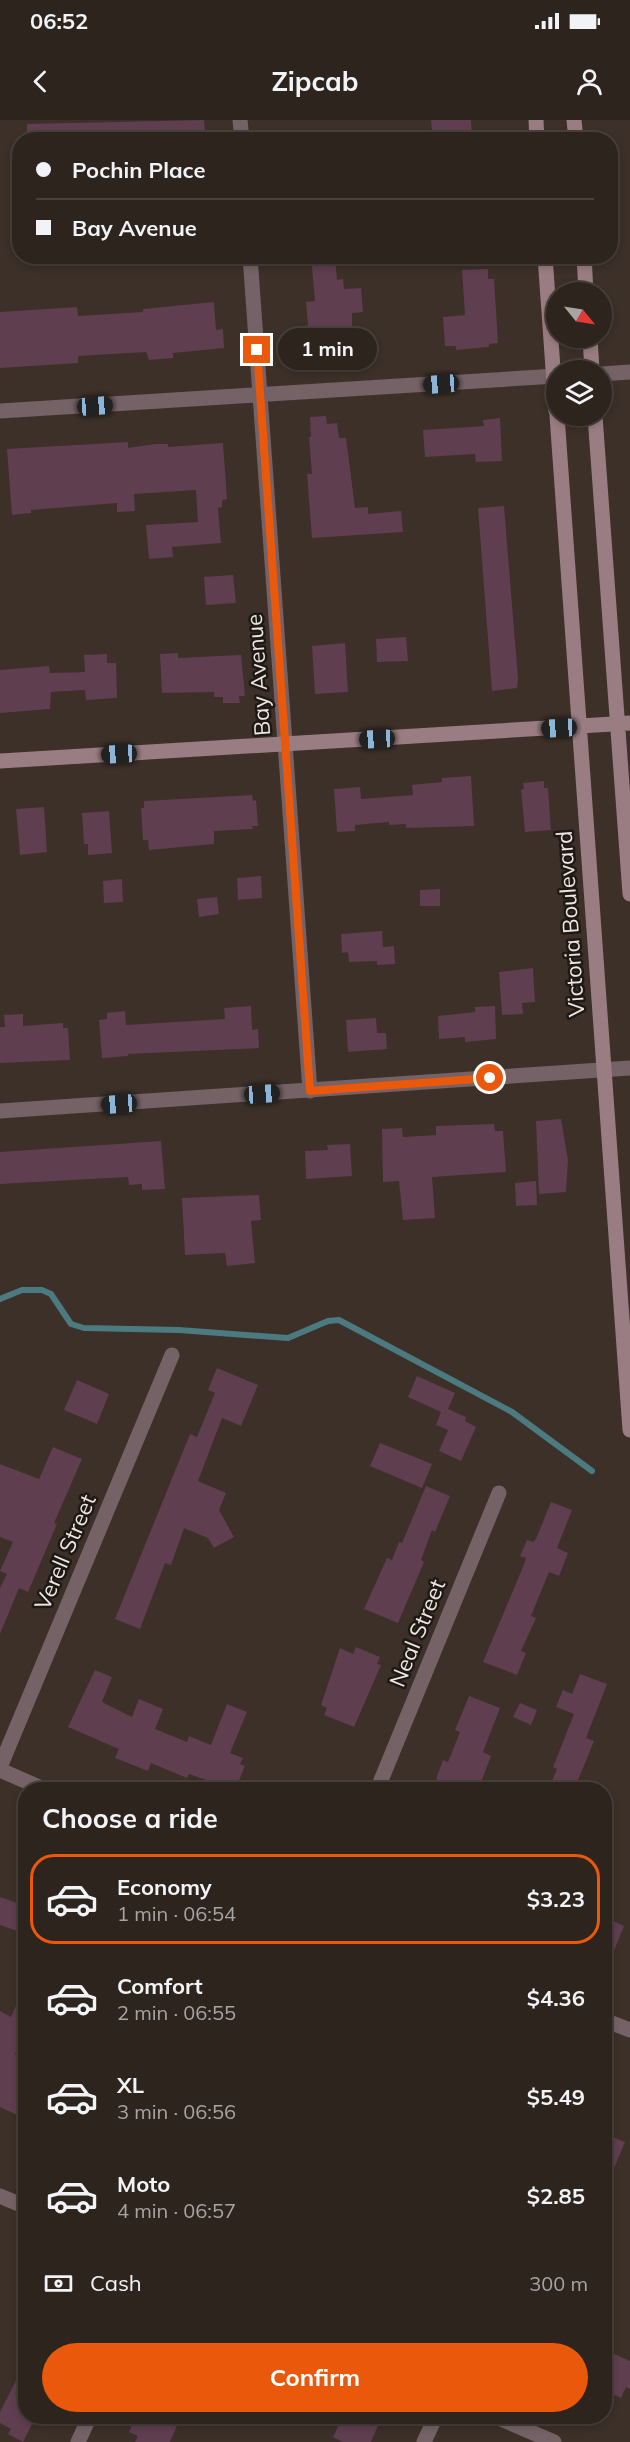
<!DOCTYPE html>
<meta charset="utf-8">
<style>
:root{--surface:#2d241e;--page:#352c27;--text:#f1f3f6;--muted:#a7a4a4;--line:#48413c;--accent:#ea580c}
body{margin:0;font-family:Mulish,sans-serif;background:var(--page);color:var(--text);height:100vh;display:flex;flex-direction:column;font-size:22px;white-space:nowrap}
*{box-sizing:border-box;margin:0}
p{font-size:20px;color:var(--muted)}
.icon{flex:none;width:33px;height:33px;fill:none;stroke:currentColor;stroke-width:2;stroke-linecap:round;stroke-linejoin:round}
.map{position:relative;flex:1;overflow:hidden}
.drawer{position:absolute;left:18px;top:1662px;width:594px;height:642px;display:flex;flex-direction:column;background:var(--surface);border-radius:24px;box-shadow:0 3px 9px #0003,0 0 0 2px var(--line)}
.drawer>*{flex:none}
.top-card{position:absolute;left:12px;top:12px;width:606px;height:132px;border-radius:24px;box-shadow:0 3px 9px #0003,0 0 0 2px var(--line);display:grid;align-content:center;height:132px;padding:0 24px;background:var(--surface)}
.needle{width:39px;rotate:120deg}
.controls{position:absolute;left:546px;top:162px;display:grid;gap:12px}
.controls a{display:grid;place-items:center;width:66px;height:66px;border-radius:50%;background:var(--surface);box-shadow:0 3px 9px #0003,0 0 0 2px var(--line);font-size:30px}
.end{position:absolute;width:27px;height:27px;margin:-14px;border:8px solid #ea580c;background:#fff;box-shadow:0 0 0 3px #fff}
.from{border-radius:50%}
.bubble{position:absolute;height:42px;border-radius:21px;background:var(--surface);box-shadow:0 3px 9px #0003,0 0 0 2px var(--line);font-size:20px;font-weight:700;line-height:42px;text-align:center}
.car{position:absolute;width:18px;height:36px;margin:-18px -9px;border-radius:8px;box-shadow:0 0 4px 2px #0007;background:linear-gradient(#222 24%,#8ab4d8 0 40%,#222 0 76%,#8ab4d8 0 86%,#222 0)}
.top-card b{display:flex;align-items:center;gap:21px;height:57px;font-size:22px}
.top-card b+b{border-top:2px solid var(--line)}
.top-card i{width:15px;height:15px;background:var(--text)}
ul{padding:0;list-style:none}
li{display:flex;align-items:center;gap:18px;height:90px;margin:0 12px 9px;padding:0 12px;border:3px solid transparent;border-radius:24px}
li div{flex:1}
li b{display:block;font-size:22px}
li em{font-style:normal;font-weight:700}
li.current{border-color:var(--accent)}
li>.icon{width:54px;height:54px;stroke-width:1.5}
h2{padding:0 24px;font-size:27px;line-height:72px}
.pay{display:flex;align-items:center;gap:15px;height:66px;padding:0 24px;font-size:22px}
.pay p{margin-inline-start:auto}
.action{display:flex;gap:12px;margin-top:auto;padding:12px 24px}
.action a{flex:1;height:69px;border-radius:36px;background:var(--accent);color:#fff;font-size:24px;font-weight:700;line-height:69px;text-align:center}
.status{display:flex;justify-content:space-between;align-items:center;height:42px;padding:0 30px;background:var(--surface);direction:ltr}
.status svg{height:16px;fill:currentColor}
header{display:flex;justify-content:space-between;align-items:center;height:78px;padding:0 24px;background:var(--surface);font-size:27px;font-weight:700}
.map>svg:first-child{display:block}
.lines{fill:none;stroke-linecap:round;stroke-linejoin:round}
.stream{stroke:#4b7a80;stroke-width:6}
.building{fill:#5f3e4f}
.street{stroke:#746266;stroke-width:15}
.secondary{stroke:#997d82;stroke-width:15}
.route{stroke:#ea580c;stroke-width:8}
.labels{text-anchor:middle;stroke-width:5;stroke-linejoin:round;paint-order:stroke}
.street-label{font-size:22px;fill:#eee6e1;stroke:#1f1916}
</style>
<div class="status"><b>06:52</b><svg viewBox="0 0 49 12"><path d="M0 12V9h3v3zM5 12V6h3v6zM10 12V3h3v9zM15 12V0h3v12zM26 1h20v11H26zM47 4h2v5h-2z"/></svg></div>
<header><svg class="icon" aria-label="back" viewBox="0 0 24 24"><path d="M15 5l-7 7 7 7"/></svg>Zipcab<svg class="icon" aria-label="person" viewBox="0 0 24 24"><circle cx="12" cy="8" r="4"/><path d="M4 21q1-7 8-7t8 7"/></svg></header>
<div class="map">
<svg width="630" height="2322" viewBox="0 0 630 2322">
<rect width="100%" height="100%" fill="#3c3028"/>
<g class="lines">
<path class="stream" d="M0,1179L22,1170H42L51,1174L71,1204L84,1208L179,1210L288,1218L328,1201L339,1200L512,1292L592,1351"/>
</g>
<path class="building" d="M204,0L206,20H27V4Z
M431,0H471L472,20H433Z
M311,136H335L337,160L343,159L344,169L361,168L363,192L352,193V236H334V240L306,241L304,206L308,205L306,182L315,181Z
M488,149V159H494L498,223L489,224V227L456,230V226H445L443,197L465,195L462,150Z
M214,182L216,210L223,209L224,228L173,233V238L149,240L146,232L78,236V243L0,248V192L77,187L78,196L143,192V189Z
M326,296L327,304L337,303L339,318H346L355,388L368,387V394L401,391L403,412L312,418L307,354H312L309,317H311L310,297Z
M500,298L502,341L476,342L475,334L425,337L423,310L484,306L483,300Z
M128,322V328L155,324H168V327L223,323L227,379L222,380V387L218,388L221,423L172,427L173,437L149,439L146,405L198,402L196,370L134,374L135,391L117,392V383L31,390V393L12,395L7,329Z
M504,386L518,559L517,568L492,571L478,388Z
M233,455L236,483L206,485L204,457Z
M406,517L408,541L377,542L376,519Z
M345,523L348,572L315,574L312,526Z
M178,533V538L241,535L245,576H239L240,583H223V577H214V572L162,573L160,534Z
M107,534V543H116L117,578L86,580L85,570L51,572L50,589L0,593V550L49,546L50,553L85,552L84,535Z
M471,656L474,706L406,708V704L389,705V702L355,705V711L337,712L334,669L360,667L361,679L413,675L412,665L442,662V658Z
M544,661V668H548L551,710L525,712L521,670L524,669L523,663Z
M252,675L253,681L256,680L258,706H252L253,709L214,711V724L149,730L148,720H143L141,688H144V681Z
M44,687L47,732L20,735L16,689Z
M109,691L112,733L88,735V724H84L82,693Z
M261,756L262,778L238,780L237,758Z
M122,759L123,782L104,783L103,761Z
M440,769V786H420V770Z
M217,777L219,794L199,797L197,779Z
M382,811L383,827L394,826L395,844L377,845V841L349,842L348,832L342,833L341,814Z
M533,848L535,882L522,883L523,894L502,895L499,852Z
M251,886L252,910L258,909L259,928L128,934V936L102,938L99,900L107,899V893L125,891L126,905L225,899L224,888Z
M495,886L496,919L465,922V917L439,919L438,896L475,892V887Z
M23,894V906L63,903V908H68L70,940L0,943V907H5L4,895Z
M376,898L377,913H386L387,929L348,932L346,900Z
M561,999L568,1040L566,1072L539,1074L536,1001Z
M494,1004L495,1011H503L506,1052L432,1057L435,1098L403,1100L399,1061L383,1062L382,1009L402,1008L403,1017L436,1015V1006Z
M161,1021L165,1069L142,1070V1064L129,1065L128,1057L0,1064V1032Z
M350,1024L352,1056L306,1059L305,1031L328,1030L327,1025Z
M536,1061L537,1085L516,1086L515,1063Z
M259,1075L261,1100L251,1101L255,1143L227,1146L225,1133L185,1135L182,1078Z
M217,1248L258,1265L241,1306L222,1298L198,1361L226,1373L219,1390L234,1417L214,1428L208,1418L184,1408L171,1445L165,1443L140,1509L115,1499L190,1314L197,1317L215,1273L208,1270Z
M417,1256L455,1273L448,1289L466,1297L465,1301L476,1307L461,1341L439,1331L448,1310L436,1305L441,1292L408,1277Z
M77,1260L109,1274L97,1304L64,1290Z
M380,1323L432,1344L422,1368L370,1346Z
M53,1327L82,1339L54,1403L57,1404L28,1472L19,1468L0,1514V1468L7,1454L0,1451L13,1422L0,1417V1344L39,1359Z
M426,1366L450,1376L435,1412L432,1410L421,1440L424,1442L398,1503L364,1489L387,1438L392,1440L399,1422L402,1423Z
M551,1382L572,1390L557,1428L568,1433L559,1456L549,1452L531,1496L536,1498L521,1531L526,1533L517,1555L483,1542L525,1442L526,1438L520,1436L527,1420L533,1422L536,1419Z
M356,1527L380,1537L377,1544L381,1545L354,1607L324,1595L327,1588L321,1585L340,1528L353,1534Z
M95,1550L112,1557L102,1582L132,1597L139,1579L163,1589L155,1609L187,1622L189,1616L211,1625L227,1584L247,1592L230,1633L243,1638L240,1644L245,1646L235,1670L189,1654L187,1658L151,1643L148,1651L115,1638L119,1629L68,1607Z
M580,1554L607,1564L586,1618L594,1621L574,1670H548L557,1649L553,1647L574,1594L556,1587L563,1570L572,1574Z
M469,1576L500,1588L483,1632L491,1636L478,1670H463L436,1659L443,1640L448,1642L460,1612L455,1610Z
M520,1583L537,1590L531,1605L513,1597Z
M0,1777L26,1786V1814L0,1805Z
M604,1797L624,1806L605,1853H604Z
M26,1864V1911L15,1934L26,1939V1999L0,1987V1891L11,1897Z
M604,2014L625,2022L605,2070H604Z
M610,2232L630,2241V2269L626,2267L621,2278L604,2270V2245Z
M26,2241V2296H36L23,2322L8,2314L11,2309L0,2303V2292Z
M136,2296H169L179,2301L170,2322H135L138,2316L129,2312Z
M343,2296H382L371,2322H343L333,2317Z"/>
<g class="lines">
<path class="street" d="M240,0L242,20
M250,136L310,971
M602,254L630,252
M0,291L556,256
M0,991L630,948
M0,1647L172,1235
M0,1650L46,1670
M377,1670L499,1373
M604,1900L630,1910
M0,2076L26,2087
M494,2296L554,2322
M78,2322L90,2296
M424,2322L436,2296"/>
<path class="secondary" d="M536,0L537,20
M574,0L576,20
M545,136L556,291
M584,136L586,172
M590,218L592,250
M557,296L630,1310
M595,296L630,774
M0,641L630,603"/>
</g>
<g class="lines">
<path class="route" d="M257,230L310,971L490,958"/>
</g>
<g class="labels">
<g class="street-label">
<text transform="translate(258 555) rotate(-94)" y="8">Bay Avenue</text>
<text transform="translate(570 804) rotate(-94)" y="8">Victoria Boulevard</text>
<text transform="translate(65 1432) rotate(-67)" y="8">Verell Street</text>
<text transform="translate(417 1513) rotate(-68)" y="8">Neal Street</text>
</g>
</g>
</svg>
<div class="controls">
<a><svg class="needle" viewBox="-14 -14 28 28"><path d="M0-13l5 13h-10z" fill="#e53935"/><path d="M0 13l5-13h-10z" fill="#a7a4a4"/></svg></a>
<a><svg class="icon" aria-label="layers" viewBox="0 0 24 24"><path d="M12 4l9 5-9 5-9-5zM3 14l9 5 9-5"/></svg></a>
</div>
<i class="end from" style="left:490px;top:958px"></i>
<i class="end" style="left:257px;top:230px"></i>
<div class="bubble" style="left:278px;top:208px;width:99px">1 min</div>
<i class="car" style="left:441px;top:264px;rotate:266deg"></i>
<i class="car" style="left:95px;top:286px;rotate:86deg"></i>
<i class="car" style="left:559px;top:608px;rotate:267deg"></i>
<i class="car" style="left:377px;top:619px;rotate:267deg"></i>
<i class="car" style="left:119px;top:634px;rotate:267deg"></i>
<i class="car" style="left:262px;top:974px;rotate:86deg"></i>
<i class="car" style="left:119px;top:984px;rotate:266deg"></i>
<div class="top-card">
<b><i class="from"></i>Pochin Place</b>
<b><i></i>Bay Avenue</b>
</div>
<section class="drawer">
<h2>Choose a ride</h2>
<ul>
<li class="current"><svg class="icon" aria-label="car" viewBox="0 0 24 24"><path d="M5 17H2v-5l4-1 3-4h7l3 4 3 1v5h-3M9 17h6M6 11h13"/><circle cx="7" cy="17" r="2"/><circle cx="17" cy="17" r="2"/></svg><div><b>Economy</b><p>1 min · 06:54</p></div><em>$3.23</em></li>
<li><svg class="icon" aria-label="car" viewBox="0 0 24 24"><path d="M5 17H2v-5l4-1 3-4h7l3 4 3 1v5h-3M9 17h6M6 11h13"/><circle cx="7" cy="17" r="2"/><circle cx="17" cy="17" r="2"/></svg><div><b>Comfort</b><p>2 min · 06:55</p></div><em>$4.36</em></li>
<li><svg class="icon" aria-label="car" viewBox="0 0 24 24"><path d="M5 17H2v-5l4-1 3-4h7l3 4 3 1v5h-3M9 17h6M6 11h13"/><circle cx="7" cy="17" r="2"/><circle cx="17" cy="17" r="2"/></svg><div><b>XL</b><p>3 min · 06:56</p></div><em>$5.49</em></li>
<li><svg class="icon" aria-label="car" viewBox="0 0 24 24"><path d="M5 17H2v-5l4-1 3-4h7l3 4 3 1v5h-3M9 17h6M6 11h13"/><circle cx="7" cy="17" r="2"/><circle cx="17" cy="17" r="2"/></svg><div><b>Moto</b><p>4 min · 06:57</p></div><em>$2.85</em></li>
</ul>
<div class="pay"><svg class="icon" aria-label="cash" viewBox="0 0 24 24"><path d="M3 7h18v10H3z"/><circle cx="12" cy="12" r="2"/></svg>Cash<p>300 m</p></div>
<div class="action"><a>Confirm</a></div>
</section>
</div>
